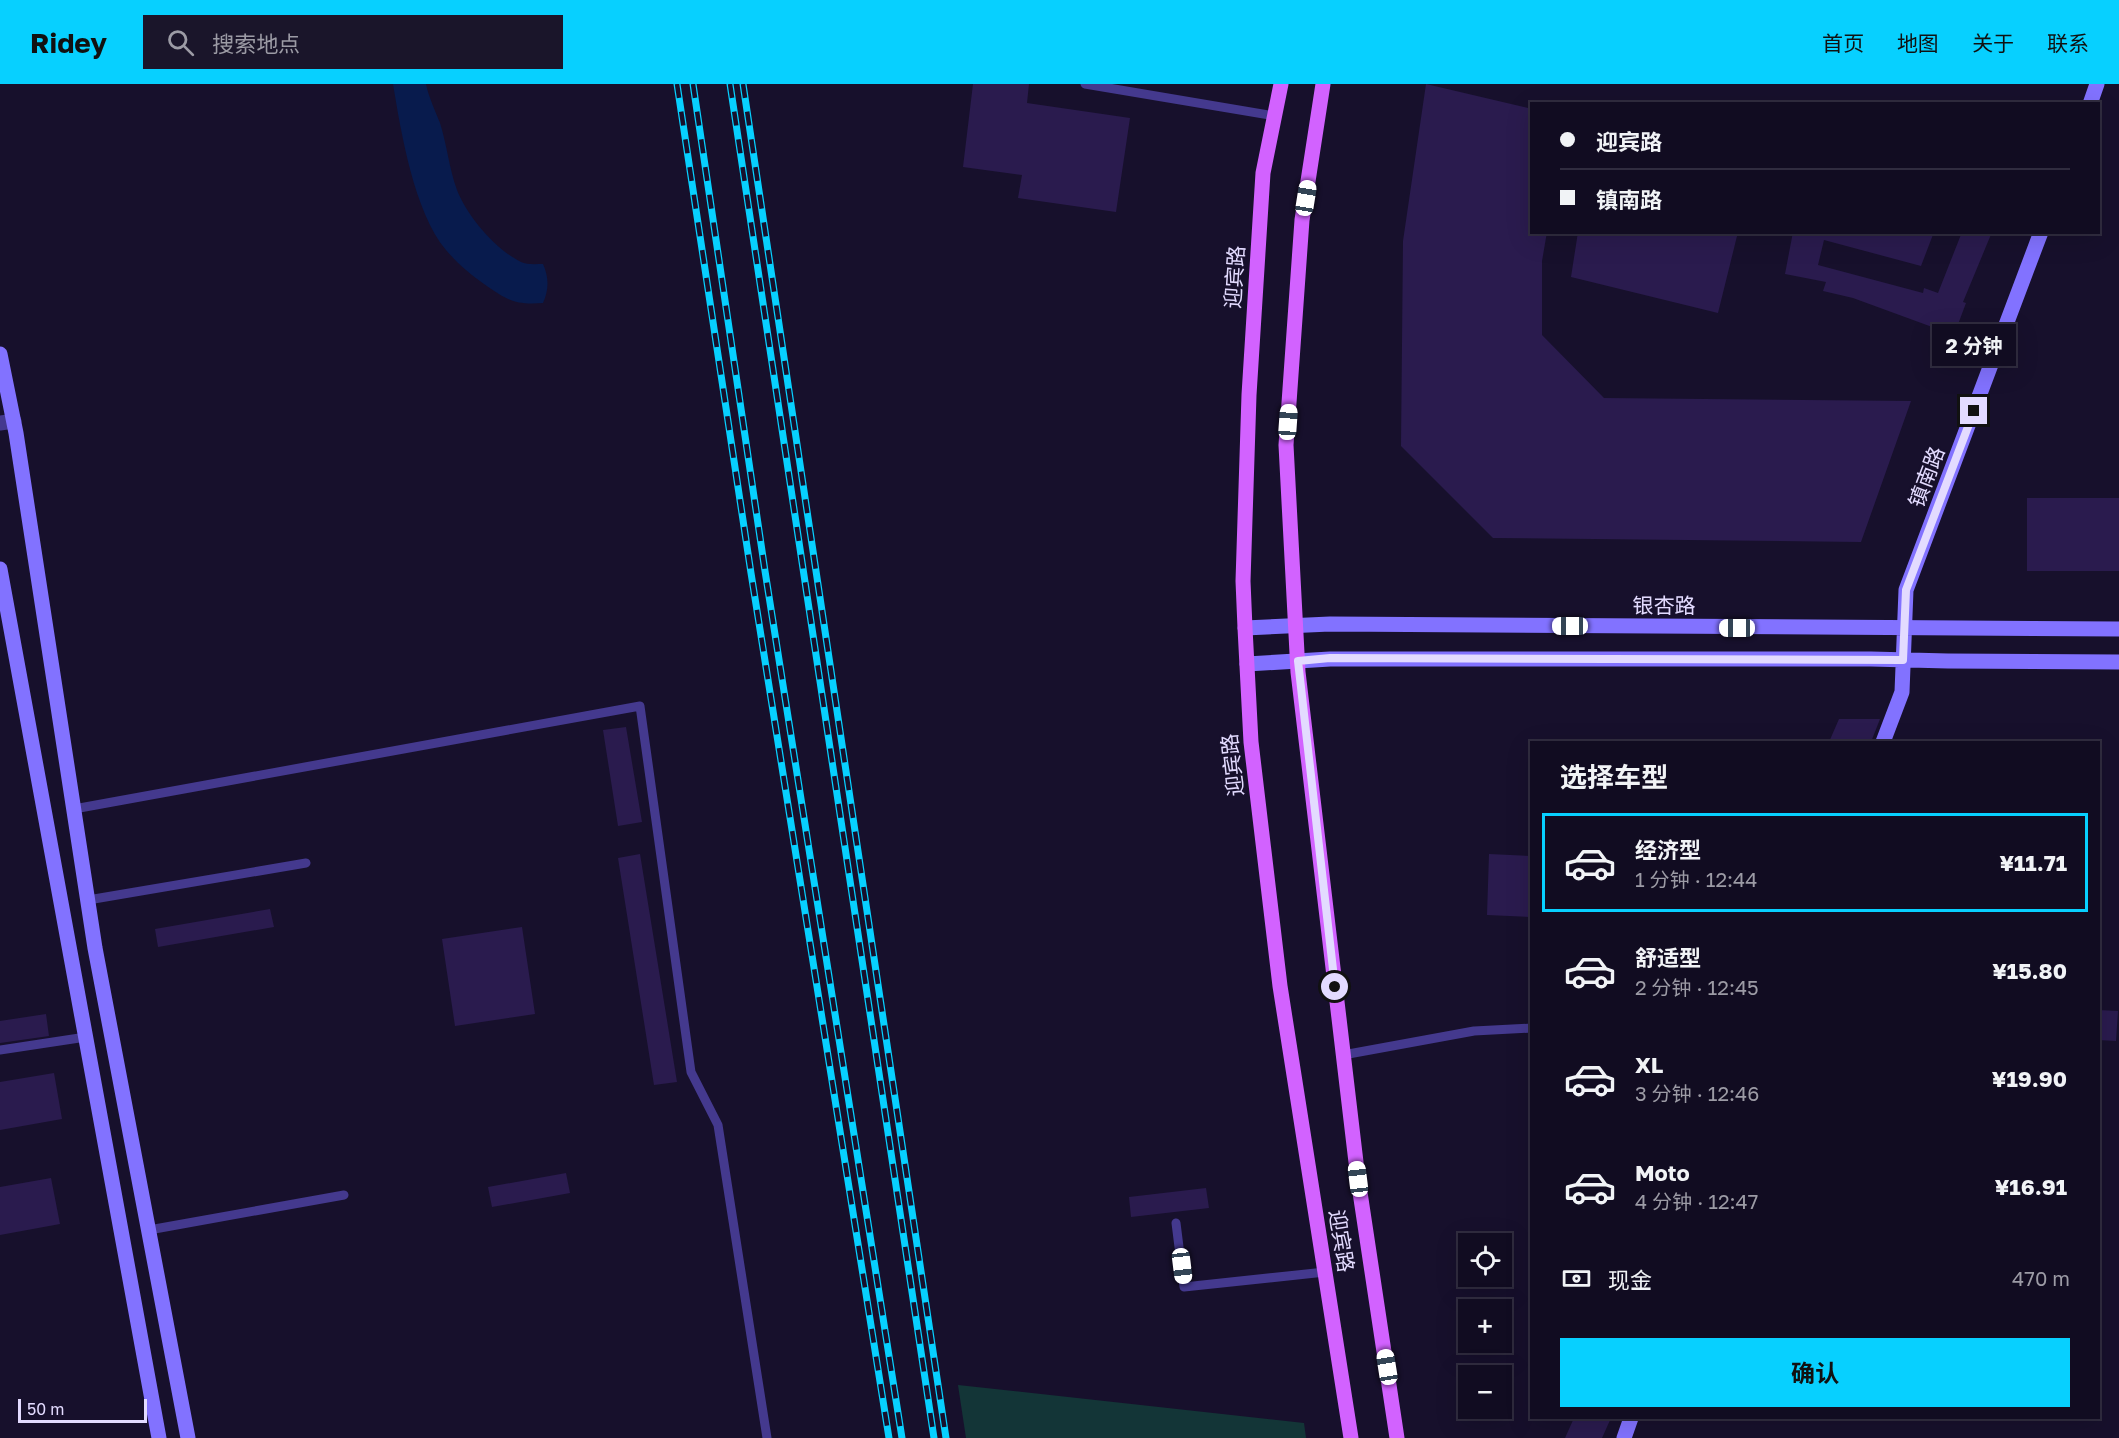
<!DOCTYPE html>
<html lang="zh">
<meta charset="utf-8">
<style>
:root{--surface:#110c21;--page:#1a152a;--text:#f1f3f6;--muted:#9c9ba5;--line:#302c3f;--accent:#07d0ff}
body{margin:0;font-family:"Golos Text","Noto Sans SC",sans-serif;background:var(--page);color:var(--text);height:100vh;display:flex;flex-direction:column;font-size:22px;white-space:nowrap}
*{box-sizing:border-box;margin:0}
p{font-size:20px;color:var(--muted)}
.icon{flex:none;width:33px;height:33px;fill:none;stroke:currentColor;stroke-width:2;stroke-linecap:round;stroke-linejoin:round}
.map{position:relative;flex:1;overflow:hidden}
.panel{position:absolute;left:1530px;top:657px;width:570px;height:678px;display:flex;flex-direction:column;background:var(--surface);border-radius:0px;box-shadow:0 6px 24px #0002,0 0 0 2px var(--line)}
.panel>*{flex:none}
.guide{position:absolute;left:1530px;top:18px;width:570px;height:132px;border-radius:0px;box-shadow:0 6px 24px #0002,0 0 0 2px var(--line);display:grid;align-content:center;height:132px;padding:0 30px;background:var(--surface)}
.buttons{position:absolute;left:1458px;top:1149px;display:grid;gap:12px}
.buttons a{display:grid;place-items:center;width:54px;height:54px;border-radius:0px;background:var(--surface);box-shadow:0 6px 24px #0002,0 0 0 2px var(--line);font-size:30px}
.scale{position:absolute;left:18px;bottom:15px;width:129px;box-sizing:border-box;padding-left:6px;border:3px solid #e3dbff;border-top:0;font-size:16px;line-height:21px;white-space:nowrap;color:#e3dbff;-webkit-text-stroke:4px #17102c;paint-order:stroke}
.end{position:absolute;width:27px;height:27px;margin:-14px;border:8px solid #e3dbff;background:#111;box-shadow:0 0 0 3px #111}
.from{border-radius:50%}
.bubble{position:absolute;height:42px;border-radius:0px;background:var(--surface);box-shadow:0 6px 24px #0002,0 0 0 2px var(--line);font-size:20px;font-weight:700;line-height:42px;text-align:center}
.car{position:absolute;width:18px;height:36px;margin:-18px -9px;border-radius:8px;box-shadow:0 0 4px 2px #0007;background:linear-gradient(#fff 24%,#345 0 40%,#fff 0 76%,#345 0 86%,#fff 0)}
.guide b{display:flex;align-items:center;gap:21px;height:57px;font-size:22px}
.guide b+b{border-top:2px solid var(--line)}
.guide i{width:15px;height:15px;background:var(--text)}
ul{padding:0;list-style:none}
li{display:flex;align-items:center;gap:18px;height:99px;margin:0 12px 9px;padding:0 18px;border:3px solid transparent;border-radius:0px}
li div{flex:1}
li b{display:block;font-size:22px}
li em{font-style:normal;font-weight:700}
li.on{border-color:var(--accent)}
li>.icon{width:54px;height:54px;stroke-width:1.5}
h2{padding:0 30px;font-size:27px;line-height:72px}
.pay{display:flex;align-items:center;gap:15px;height:66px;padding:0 30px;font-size:22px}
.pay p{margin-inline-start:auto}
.cta{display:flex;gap:12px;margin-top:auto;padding:12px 30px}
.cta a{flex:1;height:69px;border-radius:0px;background:var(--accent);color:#111;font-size:24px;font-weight:700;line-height:69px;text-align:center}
header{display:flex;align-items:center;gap:36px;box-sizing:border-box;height:84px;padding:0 30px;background:var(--accent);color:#111}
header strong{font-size:28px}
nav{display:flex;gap:33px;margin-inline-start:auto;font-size:21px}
.search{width:420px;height:54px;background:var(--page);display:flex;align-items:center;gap:15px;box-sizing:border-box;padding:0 21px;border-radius:0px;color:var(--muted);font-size:22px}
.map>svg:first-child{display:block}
.green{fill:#133537}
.water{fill:#081b4d}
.building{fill:#2a1b4e}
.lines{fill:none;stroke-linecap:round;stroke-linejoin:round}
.lane{stroke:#44398e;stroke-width:9}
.street{stroke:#44398e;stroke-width:15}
.secondary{stroke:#8272ff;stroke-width:15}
.primary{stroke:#d262ff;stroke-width:15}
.rail-casing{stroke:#07d0ff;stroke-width:7}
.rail{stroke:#17102c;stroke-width:4.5;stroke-dasharray:14;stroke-linecap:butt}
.route{stroke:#e3dbff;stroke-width:8}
.labels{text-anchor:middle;stroke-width:4.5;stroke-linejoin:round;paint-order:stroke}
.street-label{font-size:21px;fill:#e3dbff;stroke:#17102c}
</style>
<header>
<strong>Ridey</strong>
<div class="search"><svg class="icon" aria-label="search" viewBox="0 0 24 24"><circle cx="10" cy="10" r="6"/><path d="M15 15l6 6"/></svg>搜索地点</div>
<nav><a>首页</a><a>地图</a><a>关于</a><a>联系</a></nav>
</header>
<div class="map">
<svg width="2119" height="1354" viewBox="0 0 2119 1354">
<rect width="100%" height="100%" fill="#17102c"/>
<path class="green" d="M958,1301L1304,1339L1306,1354H966Z"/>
<path class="water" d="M393,0H426C429,14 435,26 440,39C447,61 449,84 457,106C467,132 496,166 521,178C527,181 536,180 543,180C549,194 549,205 543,219C514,221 507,216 484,200C471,191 457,179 446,166C414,128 401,48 393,0Z"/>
<path class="building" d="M973,0H1029L1027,19L1130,34L1116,128L1018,114L1022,91L963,83Z
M1426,0L1532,25V148H1547L1542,177V251L1604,314L1911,317L1861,458L1493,454L1401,362L1403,157Z
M1578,148H1738L1718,229L1571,193Z
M1793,148H1934L1921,182L1824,156L1818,181L1923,209L1924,204L1938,209L1962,148H1992L1963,218L1966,219L1954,251L1853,214L1823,207L1826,198L1785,190Z
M2027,414H2119V487H2027Z
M1839,635H1880L1871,658H1829Z
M626,643L642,738L618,742L603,646Z
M640,770L677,998L654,1001L618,774Z
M1489,770L1532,772V833L1487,831Z
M270,825L274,843L158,863L155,845Z
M522,843L535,930L455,942L442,855Z
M2098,926L2118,927L2116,957L2098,956Z
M46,930L49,952L0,959V937Z
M54,989L62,1035L0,1046V998Z
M566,1089L570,1109L492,1123L488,1103Z
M51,1094L60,1140L0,1151V1103Z
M1206,1104L1209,1124L1131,1133L1129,1113Z
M1574,1334H1611L1602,1354H1565Z"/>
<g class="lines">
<path class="lane" d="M1085,0L1275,32
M74,725L640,622L691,988L718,1041L767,1354
M88,816L306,779
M0,966L86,953
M1343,971L1474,947L1532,944
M1176,1139L1184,1203L1325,1188
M149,1146L344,1111"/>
<path class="street" d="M0,339L14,337"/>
<path class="secondary" d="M2090,20L2097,0
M0,270L16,349L95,864L188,1354
M0,485L159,1354
M1245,544L1330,540L2119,545
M1247,580L1330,575H1871L1948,577L2119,578
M1883,658L1902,608L1906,506L2041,148
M1624,1354L1631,1334"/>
<path class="primary" d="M1281,0L1263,89L1249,311L1243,497L1245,544L1251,658L1280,902L1351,1354
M1323,0L1302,136L1286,361L1298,588L1358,1095L1397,1354"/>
<g class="rail-casing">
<path id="rail" d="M677,0L751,489L889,1354
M693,0L765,487L902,1354
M730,0L934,1354
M743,0L946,1354"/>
</g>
<use href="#rail" class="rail"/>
</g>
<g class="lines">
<path class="route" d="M1335,903L1298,577L1330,574L1903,576L1906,506L1974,327"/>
</g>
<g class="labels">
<g class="street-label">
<text transform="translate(1235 193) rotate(-86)" y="7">迎宾路</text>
<text transform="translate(1927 393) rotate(-69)" y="7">镇南路</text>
<text x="1664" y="529">银杏路</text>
<text transform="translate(1233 681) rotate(-96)" y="7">迎宾路</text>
<text transform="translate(1341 1157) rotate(81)" y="7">迎宾路</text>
</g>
</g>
</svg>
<div class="buttons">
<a><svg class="icon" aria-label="locate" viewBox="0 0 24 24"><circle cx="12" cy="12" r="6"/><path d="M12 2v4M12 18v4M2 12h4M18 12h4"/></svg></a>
<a>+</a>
<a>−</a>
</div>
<div class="scale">50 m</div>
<i class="end from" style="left:1335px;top:903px"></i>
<i class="end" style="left:1974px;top:327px"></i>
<div class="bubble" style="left:1932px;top:240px;width:84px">2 分钟</div>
<i class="car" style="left:1306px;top:114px;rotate:9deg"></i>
<i class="car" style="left:1288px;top:338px;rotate:4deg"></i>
<i class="car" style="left:1570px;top:542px;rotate:270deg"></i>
<i class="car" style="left:1737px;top:544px;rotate:270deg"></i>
<i class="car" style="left:1358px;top:1095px;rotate:353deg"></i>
<i class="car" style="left:1182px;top:1182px;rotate:173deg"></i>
<i class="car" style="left:1387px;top:1283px;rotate:351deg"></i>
<div class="guide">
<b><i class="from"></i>迎宾路</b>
<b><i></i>镇南路</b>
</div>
<section class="panel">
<h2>选择车型</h2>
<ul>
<li class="on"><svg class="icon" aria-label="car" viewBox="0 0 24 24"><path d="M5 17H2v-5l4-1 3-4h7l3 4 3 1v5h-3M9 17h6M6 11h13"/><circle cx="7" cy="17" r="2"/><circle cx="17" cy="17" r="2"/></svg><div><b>经济型</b><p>1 分钟 · 12:44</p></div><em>¥11.71</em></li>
<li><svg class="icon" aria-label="car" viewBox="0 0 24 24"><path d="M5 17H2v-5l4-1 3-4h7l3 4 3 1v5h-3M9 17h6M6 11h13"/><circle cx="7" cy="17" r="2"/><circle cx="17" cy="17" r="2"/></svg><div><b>舒适型</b><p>2 分钟 · 12:45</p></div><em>¥15.80</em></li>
<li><svg class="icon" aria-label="car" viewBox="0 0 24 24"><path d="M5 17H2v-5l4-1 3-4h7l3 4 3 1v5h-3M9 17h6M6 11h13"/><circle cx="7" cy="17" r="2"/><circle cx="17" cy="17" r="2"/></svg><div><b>XL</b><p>3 分钟 · 12:46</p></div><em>¥19.90</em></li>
<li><svg class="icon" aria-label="car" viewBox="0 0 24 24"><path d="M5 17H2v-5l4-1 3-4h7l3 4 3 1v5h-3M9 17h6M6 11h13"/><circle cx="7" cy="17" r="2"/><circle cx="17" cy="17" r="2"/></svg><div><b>Moto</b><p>4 分钟 · 12:47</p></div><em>¥16.91</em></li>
</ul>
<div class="pay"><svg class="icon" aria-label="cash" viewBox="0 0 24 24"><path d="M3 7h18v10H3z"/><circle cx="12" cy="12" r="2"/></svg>现金<p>470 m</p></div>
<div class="cta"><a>确认</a></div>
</section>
</div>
